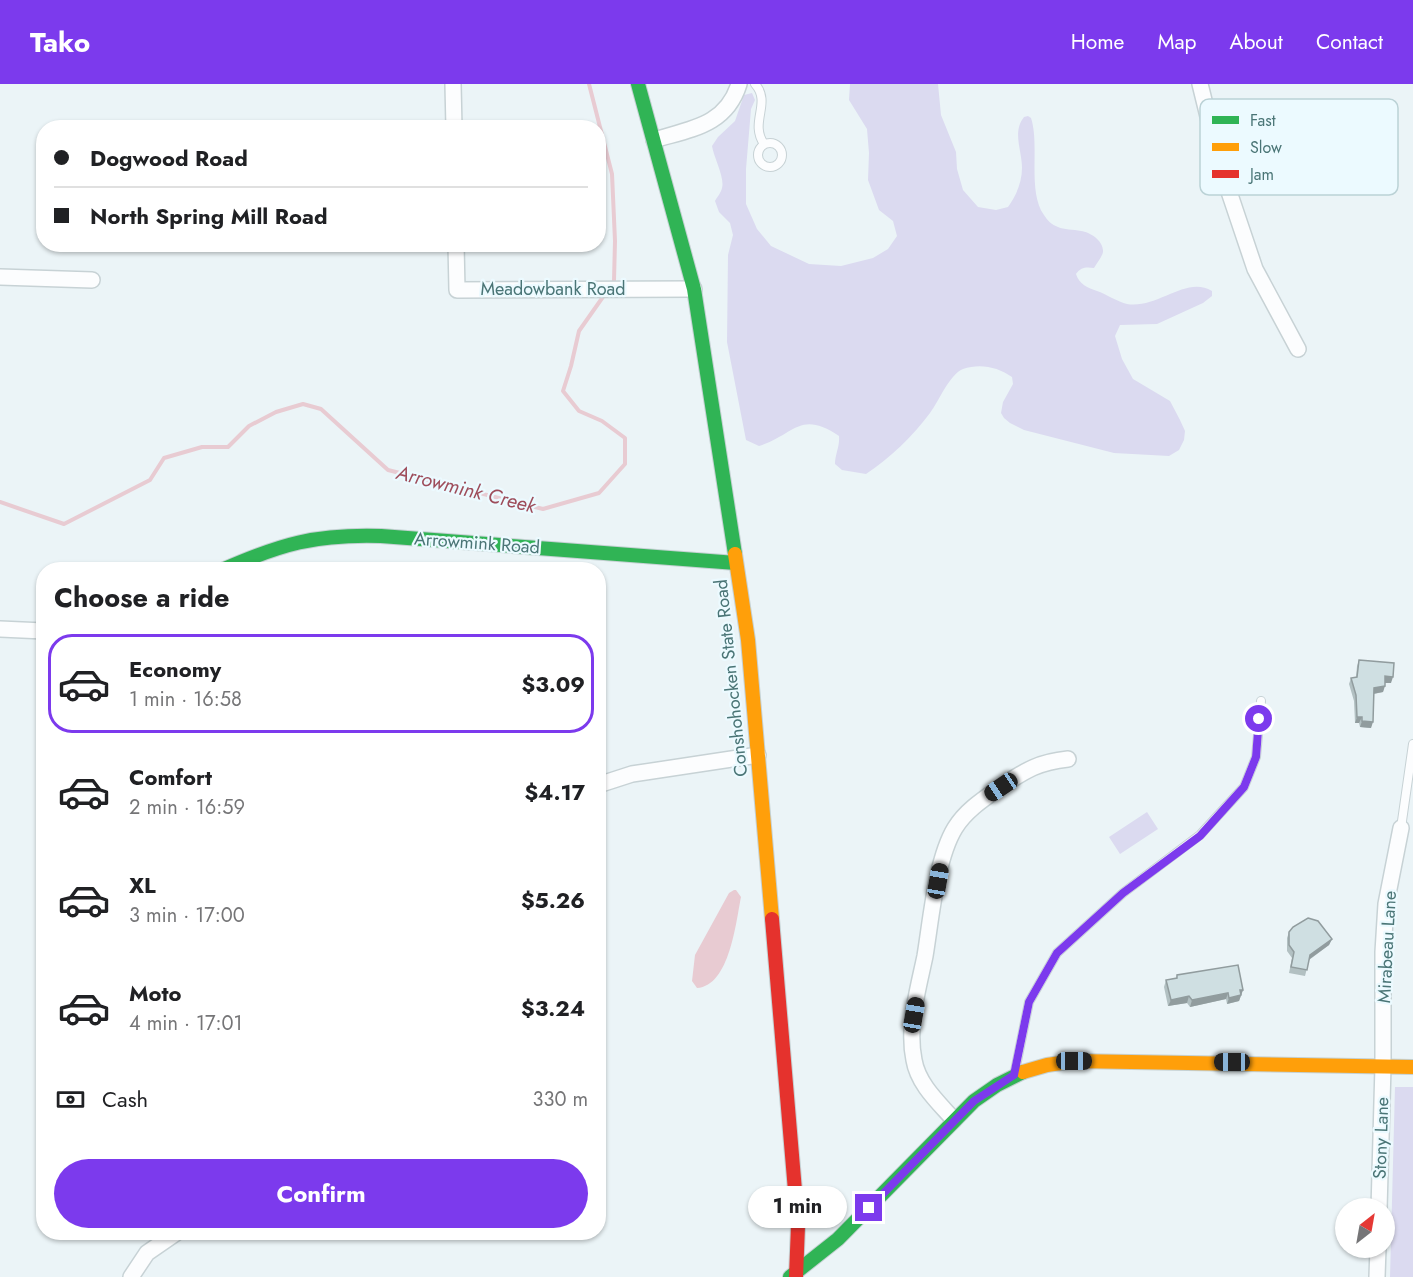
<!DOCTYPE html>
<meta charset="utf-8">
<style>
:root{--surface:#fff;--page:#f2f2f2;--text:#202124;--muted:#757577;--line:#e0e0e0;--accent:#7c3aed}
body{margin:0;font-family:Jost,sans-serif;background:var(--page);color:var(--text);height:100vh;display:flex;flex-direction:column;font-size:22px;white-space:nowrap}
*{box-sizing:border-box;margin:0}
p{font-size:20px;color:var(--muted)}
.icon{flex:none;width:33px;height:33px;fill:none;stroke:currentColor;stroke-width:2;stroke-linecap:round;stroke-linejoin:round}
.map{position:relative;flex:1;overflow:hidden}
.side{position:absolute;left:36px;top:478px;width:570px;height:678px;display:flex;flex-direction:column;background:var(--surface);border-radius:24px;box-shadow:0 2px 4px #0004}
.side>*{flex:none}
.top-card{position:absolute;left:36px;top:36px;width:570px;height:132px;border-radius:24px;box-shadow:0 2px 4px #0004;display:grid;align-content:center;height:132px;padding:0 18px;background:var(--surface)}
.needle{width:39px;rotate:31deg}
.fabs{position:absolute;left:1335px;top:1114px;display:grid;gap:12px}
.fabs a{display:grid;place-items:center;width:60px;height:60px;border-radius:50%;background:var(--surface);box-shadow:0 2px 4px #0004;font-size:30px}
.end{position:absolute;width:27px;height:27px;margin:-14px;border:8px solid #7c3aed;background:#fff;box-shadow:0 0 0 3px #fff}
.from{border-radius:50%}
.bubble{position:absolute;height:42px;border-radius:21px;background:var(--surface);box-shadow:0 2px 4px #0004;font-size:20px;font-weight:700;line-height:42px;text-align:center}
.car{position:absolute;width:18px;height:36px;margin:-18px -9px;border-radius:8px;box-shadow:0 0 4px 2px #0007;background:linear-gradient(#222 24%,#8ab4d8 0 40%,#222 0 76%,#8ab4d8 0 86%,#222 0)}
.top-card b{display:flex;align-items:center;gap:21px;height:57px;font-size:22px}
.top-card b+b{border-top:2px solid var(--line)}
.top-card i{width:15px;height:15px;background:var(--text)}
ul{padding:0;list-style:none}
li{display:flex;align-items:center;gap:18px;height:99px;margin:0 12px 9px;padding:0 6px;border:3px solid transparent;border-radius:24px}
li div{flex:1}
li b{display:block;font-size:22px}
li em{font-style:normal;font-weight:700}
li.on{border-color:var(--accent)}
li>.icon{width:54px;height:54px;stroke-width:1.5}
h2{padding:0 18px;font-size:27px;line-height:72px}
.pay{display:flex;align-items:center;gap:15px;height:66px;padding:0 18px;font-size:22px}
.pay p{margin-inline-start:auto}
.cta{display:flex;gap:12px;margin-top:auto;padding:12px 18px}
.cta a{flex:1;height:69px;border-radius:36px;background:var(--accent);color:#fff;font-size:24px;font-weight:700;line-height:69px;text-align:center}
header{display:flex;align-items:center;gap:36px;box-sizing:border-box;height:84px;padding:0 30px;background:var(--accent);color:#fff}
header strong{font-size:28px}
nav{display:flex;gap:33px;margin-inline-start:auto;font-size:21px}
.map>svg:first-child{display:block}
.green{fill:#dbdaf0}
.water{fill:#e8cbd2}
.lines{fill:none;stroke-linecap:round;stroke-linejoin:round}
.stream{stroke:#e8cbd2;stroke-width:4}
.lane-casing{stroke:#c7d2d5;stroke-width:10}
.street-casing{stroke:#c7d2d5;stroke-width:18}
.fast-casing{stroke:#c5d1d3;stroke-width:16}
.slow-casing{stroke:#c5d1d3;stroke-width:16}
.jam-casing{stroke:#c5d1d3;stroke-width:16}
.lane{stroke:#fcfdfe;stroke-width:8}
.street{stroke:#fcfdfe;stroke-width:15}
.fast{stroke:#30b455;stroke-width:14}
.slow{stroke:#ff9f0a;stroke-width:14}
.jam{stroke:#e5322d;stroke-width:14}
.wall{fill:#b2c0c2}
.shaded-wall{fill:#919c9e}
.building{fill:#cfdfe2;stroke:#919c9e;stroke-width:1.5}
.route{stroke:#7c3aed;stroke-width:8}
.labels{text-anchor:middle;stroke-width:4.5;stroke-linejoin:round;paint-order:stroke}
.street-label{font-size:18px;fill:#4a7576;stroke:#ecfaff}
.water-label{font-size:20px;font-style:italic;fill:#9e4d5b;stroke:#ecfaff}
.key{fill:#ecfaff;stroke:#bbd2d6;stroke-width:1.5}
.key-label{font-size:16px;fill:#4a7576}
</style>
<header>
<strong>Tako</strong>
<nav><a>Home</a><a>Map</a><a>About</a><a>Contact</a></nav>
</header>
<div class="map">
<svg width="1413" height="1193" viewBox="0 0 1413 1193">
<rect width="100%" height="100%" fill="#ebf4f7"/>
<path class="green" d="M850,0H938L941,31L956,68L957,85L963,106L978,123L996,126L1008,123C1016,112 1022,98 1022,84C1022,66 1012,48 1024,33L1028,32L1031,34C1040,61 1027,107 1044,131C1047,136 1052,141 1058,143C1064,146 1073,145 1081,147C1090,148 1104,157 1103,168C1102,173 1097,179 1094,184C1086,183 1081,183 1076,190C1079,200 1088,204 1097,207C1106,210 1118,218 1127,220C1158,225 1186,191 1212,207V212L1203,219L1157,240L1120,241L1115,252L1122,275L1133,295L1170,317L1180,336L1185,347L1184,356L1179,366L1169,372L1114,369L1024,346L1010,339L1004,334L1001,329L1003,318L1013,300L1012,293C998,283 980,279 963,285C949,291 939,317 930,329C913,352 890,374 866,390L842,386L835,380C835,370 840,362 839,352C800,325 794,351 759,362L746,356L727,258L728,171L733,151L730,139L719,128L715,117C717,113 721,109 722,104C725,94 714,74 712,62L718,53L735,37L744,11L752,9L755,16L751,25L746,85V120L757,145L771,162L809,180L841,182L873,174L888,165L897,152L893,137L879,126L868,96L869,69L867,45L849,16Z
M1147,728L1158,745L1120,770L1109,753Z
M1395,1003H1413V1193H1390Z"/>
<path class="water" d="M734,806H736L741,813C736,837 730,902 697,904L692,897L695,871L729,809Z"/>
<g class="lines">
<path class="stream" d="M589,0L612,90L615,157L614,197L611,201
M0,418L64,440L150,396L164,374L202,363H228L249,342L276,328L303,320L321,325L388,386L543,425L599,409L625,380V354L602,337L579,327L563,307L571,282L579,247L605,210"/>
<g class="lane-casing">
<path id="lane" d="M755,0C772,19 749,38 764,60
M758 71a12 12 0 1 1 24 0a12 12 0 1 1-24 0Z
M1401,744L1413,660
M1015,987L1029,918L1057,869L1123,809L1200,751L1244,703L1256,673L1261,617"/>
</g>
<g class="street-casing">
<path id="street" d="M453,0L454,44
M1200,0L1220,81L1255,185L1298,265
M654,56C690,45 726,42 739,0
M456,160L457,206L694,205
M0,193L92,196
M0,545L44,547
M598,701L632,690L758,671
M954,1036C938,1018 918,1000 914,976C907,942 918,906 925,872C931,836 936,775 955,744C966,726 985,714 1002,702C1026,686 1039,678 1068,675
M1379,1125L1383,982V868L1386,820L1401,744
M131,1193L147,1169L176,1149
M1377,1193L1378,1164"/>
</g>
<g class="fast-casing">
<path id="fast" d="M638,0L694,205L735,470
M222,486C281,460 315,450 381,452L736,479
M790,1193L838,1155L974,1017L997,1001L1023,988"/>
</g>
<g class="slow-casing">
<path id="slow" d="M735,470L748,556L772,835
M1023,988L1047,981L1075,977L1413,983"/>
</g>
<g class="jam-casing">
<path id="jam" d="M772,835L798,1142L796,1193"/>
</g>
<use href="#lane" class="lane"/>
<use href="#street" class="street"/>
<use href="#fast" class="fast"/>
<use href="#slow" class="slow"/>
<use href="#jam" class="jam"/>
</g>
<path class="wall" d="M1359,576L1391,599H1385L1383,608L1374,610L1371,644L1360,643L1359,639H1355L1354,617L1349,600L1351,594L1356,593L1357,582Z
M1289,848L1332,855L1329,861L1309,876L1305,892L1289,889L1292,874L1287,867V854Z
M1177,891L1243,906L1239,917L1227,920L1226,915L1190,923L1187,919L1168,922L1164,903L1166,896L1176,894Z"/>
<path class="shaded-wall" d="M1385,592L1393,593L1391,599H1383Z
M1385,602L1383,608L1372,610L1374,604Z
M1357,633H1362L1359,639H1355Z
M1362,637L1373,638L1371,644L1360,643Z
M1332,855L1329,861L1307,877L1310,871Z
M1240,906H1243L1239,917L1227,920L1229,914Z
M1228,909L1226,915L1190,923L1192,916Z
M1189,912L1187,919L1168,922L1171,916Z"/>
<path class="building" d="M1359,576L1394,579L1393,593L1385,592V602L1374,604L1373,638L1362,637V633H1357L1356,611L1351,594L1357,593Z
M1308,834L1318,837L1332,855L1310,871L1307,886L1291,883L1294,868L1289,861V848L1293,843Z
M1238,881L1243,906H1240L1241,911L1229,914L1228,909L1192,916L1189,912L1171,916L1166,896L1177,894V891Z"/>
<g class="lines">
<path class="route" d="M869,1124L974,1017L1014,991L1029,918L1057,869L1123,809L1200,752L1244,703L1256,673L1259,635"/>
</g>
<g class="labels">
<g class="street-label">
<text x="553" y="211">Meadowbank Road</text>
<text transform="translate(477 459) rotate(4)" y="6">Arrowmink Road</text>
<text transform="translate(731 594) rotate(-96)" y="6">Conshohocken State Road</text>
<text transform="translate(1387 863) rotate(-87)" y="6">Mirabeau Lane</text>
<text transform="translate(1381 1054) rotate(-88)" y="6">Stony Lane</text>
</g>
<g class="water-label">
<text transform="translate(466 405) rotate(14)" y="7">Arrowmink Creek</text>
</g>
</g>
<rect x="1200" y="15" width="198" height="96" rx="9" class="key"/>
<rect x="1212" y="32" width="27" height="8" fill="#30b455"/>
<rect x="1212" y="59" width="27" height="8" fill="#ff9f0a"/>
<rect x="1212" y="86" width="27" height="8" fill="#e5322d"/>
<g class="key-label">
<text x="1250" y="42">Fast</text>
<text x="1250" y="69">Slow</text>
<text x="1250" y="96">Jam</text>
</g>
</svg>
<div class="fabs">
<a><svg class="needle" viewBox="-14 -14 28 28"><path d="M0-13l5 13h-10z" fill="#e53935"/><path d="M0 13l5-13h-10z" fill="#757577"/></svg></a>
</div>
<i class="end from" style="left:1259px;top:635px"></i>
<i class="end" style="left:869px;top:1124px"></i>
<div class="bubble" style="left:748px;top:1102px;width:99px">1 min</div>
<i class="car" style="left:1001px;top:703px;rotate:236deg"></i>
<i class="car" style="left:938px;top:797px;rotate:10deg"></i>
<i class="car" style="left:914px;top:931px;rotate:10deg"></i>
<i class="car" style="left:1074px;top:977px;rotate:90deg"></i>
<i class="car" style="left:1232px;top:978px;rotate:270deg"></i>
<div class="top-card">
<b><i class="from"></i>Dogwood Road</b>
<b><i></i>North Spring Mill Road</b>
</div>
<section class="side">
<h2>Choose a ride</h2>
<ul>
<li class="on"><svg class="icon" aria-label="car" viewBox="0 0 24 24"><path d="M5 17H2v-5l4-1 3-4h7l3 4 3 1v5h-3M9 17h6M6 11h13"/><circle cx="7" cy="17" r="2"/><circle cx="17" cy="17" r="2"/></svg><div><b>Economy</b><p>1 min · 16:58</p></div><em>$3.09</em></li>
<li><svg class="icon" aria-label="car" viewBox="0 0 24 24"><path d="M5 17H2v-5l4-1 3-4h7l3 4 3 1v5h-3M9 17h6M6 11h13"/><circle cx="7" cy="17" r="2"/><circle cx="17" cy="17" r="2"/></svg><div><b>Comfort</b><p>2 min · 16:59</p></div><em>$4.17</em></li>
<li><svg class="icon" aria-label="car" viewBox="0 0 24 24"><path d="M5 17H2v-5l4-1 3-4h7l3 4 3 1v5h-3M9 17h6M6 11h13"/><circle cx="7" cy="17" r="2"/><circle cx="17" cy="17" r="2"/></svg><div><b>XL</b><p>3 min · 17:00</p></div><em>$5.26</em></li>
<li><svg class="icon" aria-label="car" viewBox="0 0 24 24"><path d="M5 17H2v-5l4-1 3-4h7l3 4 3 1v5h-3M9 17h6M6 11h13"/><circle cx="7" cy="17" r="2"/><circle cx="17" cy="17" r="2"/></svg><div><b>Moto</b><p>4 min · 17:01</p></div><em>$3.24</em></li>
</ul>
<div class="pay"><svg class="icon" aria-label="cash" viewBox="0 0 24 24"><path d="M3 7h18v10H3z"/><circle cx="12" cy="12" r="2"/></svg>Cash<p>330 m</p></div>
<div class="cta"><a>Confirm</a></div>
</section>
</div>
